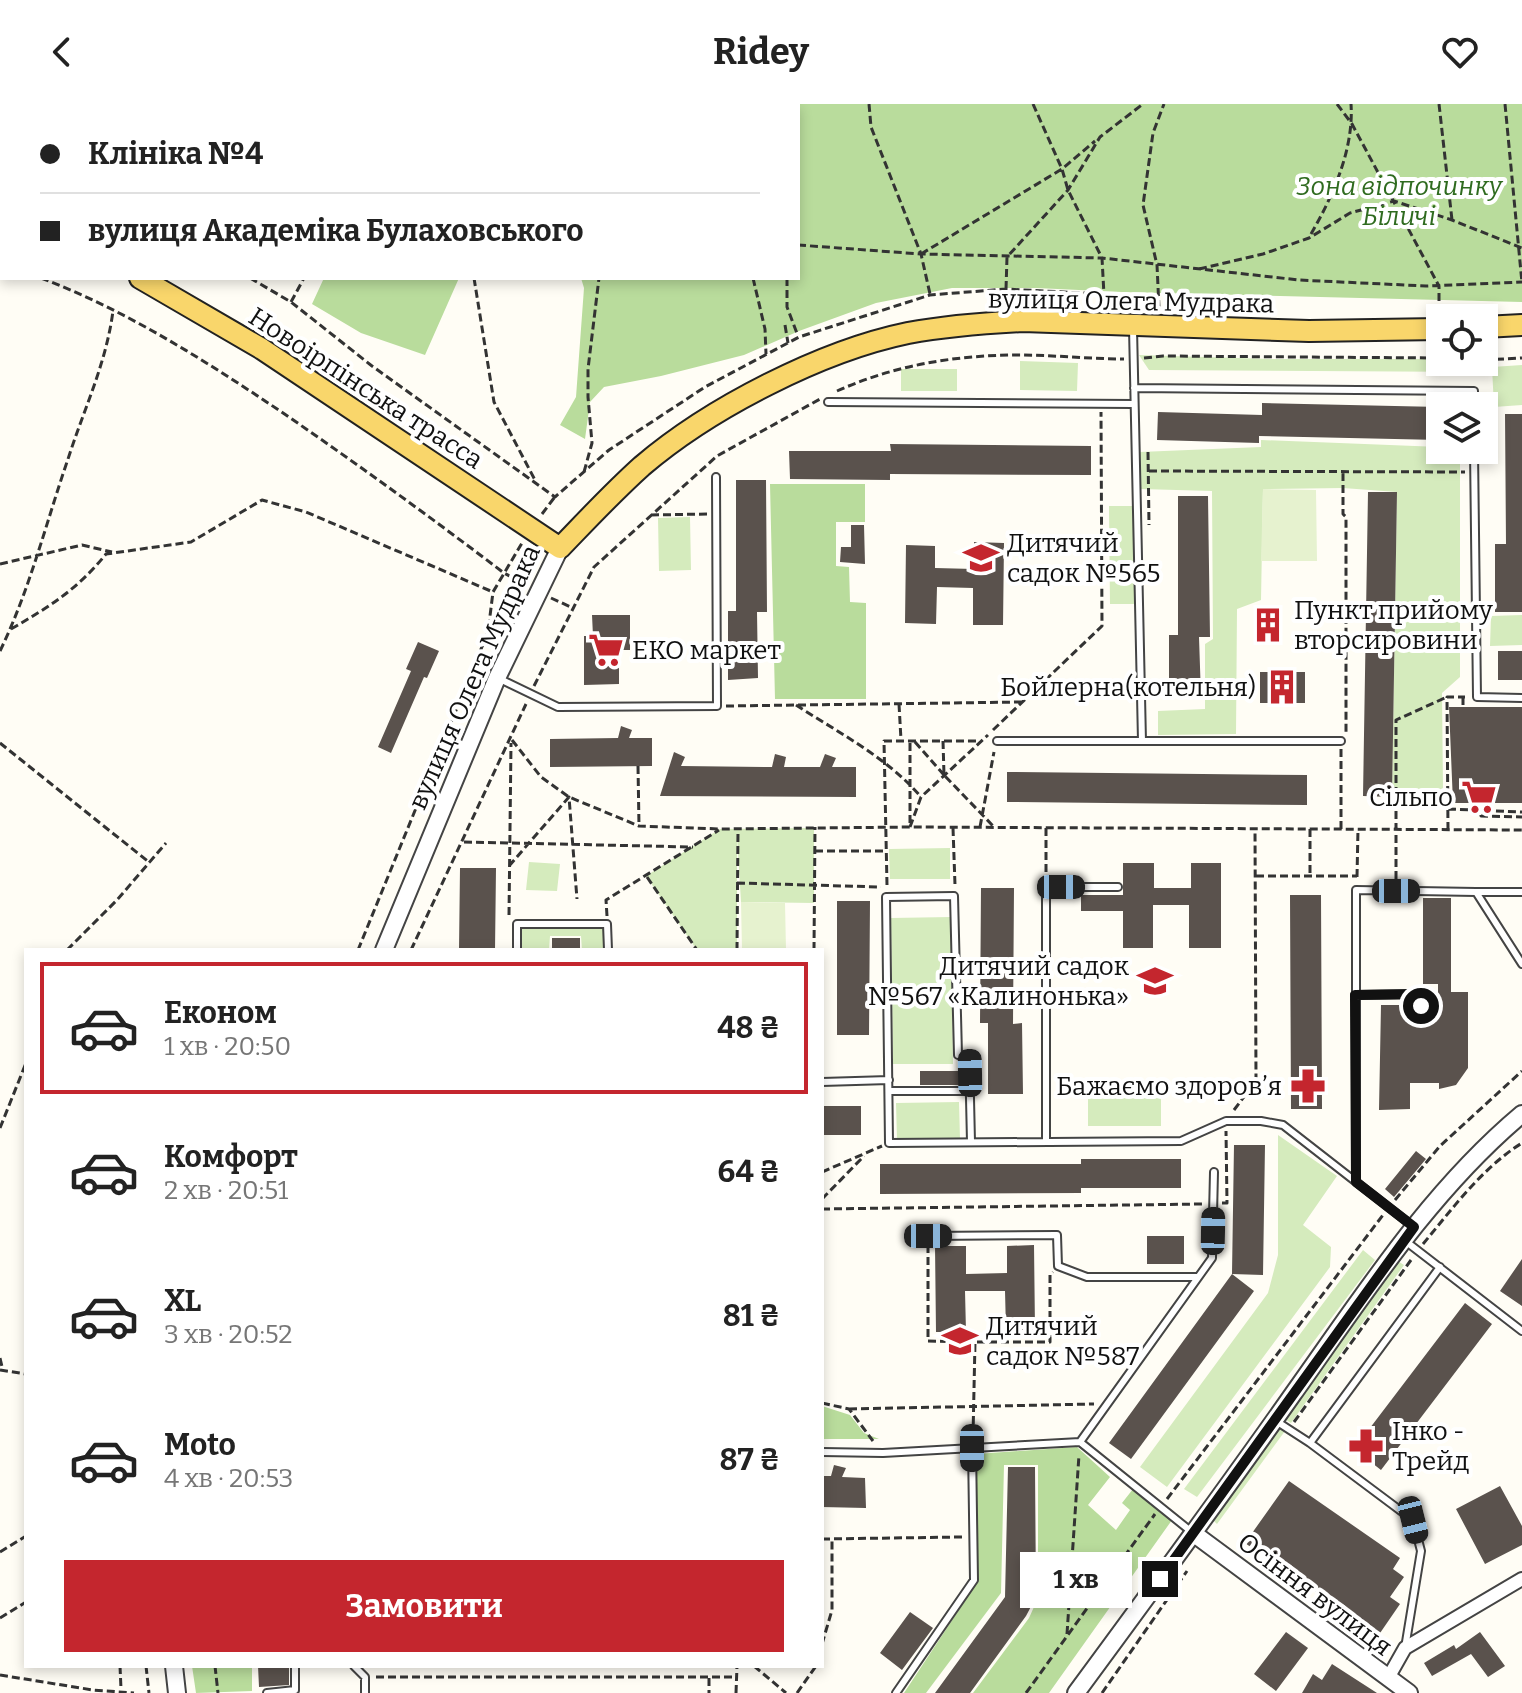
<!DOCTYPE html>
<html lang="uk">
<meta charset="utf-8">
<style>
:root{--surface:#fff;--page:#f6f6f6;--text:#222;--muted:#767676;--line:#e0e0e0;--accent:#c4262e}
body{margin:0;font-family:Bitter,serif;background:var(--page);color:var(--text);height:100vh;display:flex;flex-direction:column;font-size:30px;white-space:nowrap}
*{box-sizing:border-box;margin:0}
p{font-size:26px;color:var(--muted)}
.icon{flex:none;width:44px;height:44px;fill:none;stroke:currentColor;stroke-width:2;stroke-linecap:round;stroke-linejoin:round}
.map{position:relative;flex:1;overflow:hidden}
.drawer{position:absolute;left:24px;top:844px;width:800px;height:720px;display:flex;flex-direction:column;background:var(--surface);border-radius:0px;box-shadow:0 4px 12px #0003}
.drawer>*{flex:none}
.top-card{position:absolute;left:0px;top:0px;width:800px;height:176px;box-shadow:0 4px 12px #0003;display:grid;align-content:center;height:176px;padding:0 40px;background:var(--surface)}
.fabs{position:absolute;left:1426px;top:200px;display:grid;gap:16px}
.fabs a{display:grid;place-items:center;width:72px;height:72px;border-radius:0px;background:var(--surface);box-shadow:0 4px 12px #0003;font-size:40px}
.end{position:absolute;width:36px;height:36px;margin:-18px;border:10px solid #111;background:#fff;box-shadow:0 0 0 4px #fff}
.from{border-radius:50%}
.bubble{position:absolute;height:56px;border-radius:0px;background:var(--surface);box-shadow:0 4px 12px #0003;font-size:26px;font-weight:700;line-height:56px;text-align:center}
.car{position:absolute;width:24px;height:48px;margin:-24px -12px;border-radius:10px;box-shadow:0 0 6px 2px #0007;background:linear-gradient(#222 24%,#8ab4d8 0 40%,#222 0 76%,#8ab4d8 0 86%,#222 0)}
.top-card b{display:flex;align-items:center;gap:28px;height:76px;font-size:30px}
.top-card b+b{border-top:2px solid var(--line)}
.top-card i{width:20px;height:20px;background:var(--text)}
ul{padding:14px 0 0;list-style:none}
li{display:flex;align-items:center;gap:24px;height:132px;margin:0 16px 12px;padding:0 24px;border:4px solid transparent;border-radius:0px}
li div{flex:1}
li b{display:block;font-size:30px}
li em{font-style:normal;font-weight:700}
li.selected{border-color:var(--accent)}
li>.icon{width:72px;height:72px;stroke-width:1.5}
.cta{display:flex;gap:16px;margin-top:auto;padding:16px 40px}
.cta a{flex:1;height:92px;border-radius:0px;background:var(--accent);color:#fff;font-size:32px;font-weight:700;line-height:92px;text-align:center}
header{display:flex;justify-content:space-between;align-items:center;height:104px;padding:0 40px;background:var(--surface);font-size:36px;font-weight:700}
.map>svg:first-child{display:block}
.green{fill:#d5ebbd}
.forest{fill:#b9dc9c}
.pitch{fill:#e6f2cf}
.building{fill:#5a524d}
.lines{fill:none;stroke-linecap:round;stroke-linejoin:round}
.service-casing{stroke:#444;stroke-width:10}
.minor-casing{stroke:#444;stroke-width:16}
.tertiary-casing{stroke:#444;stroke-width:20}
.primary-casing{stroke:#222;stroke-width:24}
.path{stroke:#333;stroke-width:3;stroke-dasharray:8 4;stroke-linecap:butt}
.service{stroke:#fff;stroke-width:6}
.minor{stroke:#fff;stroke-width:12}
.tertiary{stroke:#fff;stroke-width:16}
.primary{stroke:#f9d66b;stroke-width:20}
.route{stroke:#111;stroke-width:10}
.labels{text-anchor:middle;stroke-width:8;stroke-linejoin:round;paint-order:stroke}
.park-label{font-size:26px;font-style:italic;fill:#2f6b1f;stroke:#fff}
.street-label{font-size:26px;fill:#111;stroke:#fff}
.poi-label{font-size:26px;fill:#111;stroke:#fff;text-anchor:start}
</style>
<header><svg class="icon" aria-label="back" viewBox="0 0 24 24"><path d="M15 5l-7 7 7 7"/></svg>Ridey<svg class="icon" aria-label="heart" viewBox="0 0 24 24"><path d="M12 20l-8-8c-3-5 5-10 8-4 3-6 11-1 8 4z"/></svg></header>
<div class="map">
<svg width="1522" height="1589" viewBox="0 0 1522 1589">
<rect width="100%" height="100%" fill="#fffdf5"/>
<path class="green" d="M1139,251L1271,255H1440V258H1483L1481,268L1149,266Z
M1020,257L1078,259L1077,287L1020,286Z
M1522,261V301L1494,303L1492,263Z
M901,265H957V287H901Z
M1261,336L1440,343V346H1460V573L1442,589L1443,686L1392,693L1397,388L1343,384L1263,385L1261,496L1237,505L1236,630L1158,631V607L1205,605V540L1213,535L1212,387L1141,385L1140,348L1261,343Z
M1109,402H1136L1137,500H1110Z
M690,413L691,466L659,467L658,414Z
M1522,511V541L1490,542L1491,512Z
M814,724V799L741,798L737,732V846H697L646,772L720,725Z
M950,744V775H890L889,745Z
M529,758L560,760L557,787L526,786Z
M951,813L953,960H893L891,814Z
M519,821L605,822V846H582L581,832H550L549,846H519Z
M1161,988V1022H1088V989Z
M959,998L960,1035L897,1036L896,999Z
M1278,1031L1337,1072L1303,1121L1331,1143L1330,1163L1167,1383L1140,1363L1268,1189L1278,1151Z
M1363,1146L1375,1156L1197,1393L1184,1385Z
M1396,1156L1404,1161L1291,1319L1280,1312Z
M1274,1320L1285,1327L1217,1420L1208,1411Z"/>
<path class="forest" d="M0,0H274L2,2V84Z
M405,0H1522V198L1122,188L1036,184H952L876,199L799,227L744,251L661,272L604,283L590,298L585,335L560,321L576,293L584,184L581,174H798V2H404Z
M324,174H459L425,251L361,229L312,200Z
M770,380H865V418H836V462L849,463L850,498L866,499V595H775Z
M822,1302L850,1311L864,1329L879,1335H822Z
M1077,1343L1110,1373L1088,1401L1116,1426L1130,1406L1122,1399L1133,1385L1172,1416L1049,1589H973L1029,1514L1038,1494V1361H1004L1001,1489L926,1589H904L978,1477L976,1350Z
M192,1562H252V1587L196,1589Z"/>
<path class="pitch" d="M1263,385L1316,386L1317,457H1261Z
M741,798L785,799L786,846H742Z"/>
<path class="building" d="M1262,299L1440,303V336L1259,332V339L1157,336L1158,308L1262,311Z
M1505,310H1522V508H1495V440H1506Z
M890,340L1091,342V371L890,370V376L790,375L789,347H891Z
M736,376H766L767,508H757L758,574L728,576V507H736Z
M1368,388H1397L1392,693L1363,692Z
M1178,392H1208L1210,533H1199L1201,593L1169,592V531H1178Z
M851,421H864L865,460L840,458L841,443H851Z
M974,438L1004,439L1003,521H973V484L937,483L936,520L905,519L906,441L935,442V464L974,465Z
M592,511H630V546H619V580L584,581V532H593Z
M418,538L439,547L427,574L424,573L391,649L378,643L411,567L406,565Z
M1498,547H1522V576H1498Z
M1260,568H1305V599H1260Z
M1449,603H1522V699H1453Z
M621,622L632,626L629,634H652V662L550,663V635L618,634Z
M674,648L685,653L681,662L772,663L775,650L786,653L784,663H820L825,650L836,654L832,663H856V693L660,692Z
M1007,668L1307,671V701L1007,698Z
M1123,759H1154V784H1191V759H1221V844H1189V801H1153V844H1123V807H1081V791H1123Z
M460,764H496L495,846H459Z
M981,784H1014L1013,920L1022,919L1023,990H988V919H980Z
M1290,791H1321L1322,1005H1291Z
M1423,794H1451V888H1468V964L1456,981L1439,985V979H1410V1005L1379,1006L1381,901H1411V910L1438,909V880H1423Z
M837,797H870L869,931H837Z
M552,834H580V846H552Z
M920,967H959V981H920Z
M822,1002H861V1031H822Z
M1234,1041H1265L1263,1171L1232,1170Z
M1416,1047L1426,1055L1394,1093L1385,1085Z
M1081,1055H1181V1084H1081V1089L880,1090V1060H1081Z
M1147,1132H1184V1160H1147Z
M1034,1141L1035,1226H1006L1005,1187H965L966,1228H936L935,1142H966V1170L1007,1169V1142Z
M1522,1155V1202L1500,1187Z
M1232,1170L1254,1187L1131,1355L1109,1339Z
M1465,1199L1492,1220L1381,1366L1354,1345Z
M834,1361L846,1364L842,1373L865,1374L866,1404L822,1403V1372H831Z
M1008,1363H1035L1036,1493L1026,1512L970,1589H935L1005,1493Z
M1289,1377L1400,1454L1393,1465L1404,1473L1390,1493L1400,1500L1378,1532L1245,1439Z
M1500,1382L1522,1422V1441L1485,1460L1456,1405Z
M910,1508L933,1524L902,1566L880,1549Z
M1286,1528L1308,1544L1276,1587L1254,1570Z
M1480,1528L1505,1562L1488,1573L1471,1550L1432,1572L1424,1559L1454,1541L1456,1545Z
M1332,1560L1377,1589H1302L1313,1570L1322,1576Z
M258,1562H289V1581L259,1583Z"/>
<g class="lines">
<g class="service-casing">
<path id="service" d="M1133,224L1142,637
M1134,284L1474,287V302
M828,298L1134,300
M1474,346L1477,593L1522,594
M500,575L558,603L717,602L716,373
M997,637H1341
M1476,788H1522
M517,846V820H607L608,846
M1355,891L1421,890V902
M822,978L889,976
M889,987H970
M971,1038L969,951H958L954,792L886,793L889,1039L1181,1037L1226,1017H1261L1283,1021L1414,1123
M1046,1038V783H1118
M1356,1077V786L1476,788L1522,860
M928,1132L1057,1131L1058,1162L1087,1173H1198
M1404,1136L1522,1227
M1276,1317L1310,1339
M822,1348L883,1349L1080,1338
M1193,1429L1080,1338L1212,1154L1214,1068
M1405,1544L1421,1447L1413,1416L1310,1339L1440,1163
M354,1562L365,1573V1589
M267,1589L295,1586V1562
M896,1589L974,1476L972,1344"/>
</g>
<g class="minor-casing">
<path id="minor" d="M1388,1574L1405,1544L1522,1475"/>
</g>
<g class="tertiary-casing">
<path id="tertiary" d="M384,846L497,574L560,444
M1193,1429L1409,1589
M174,1562L177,1589
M1076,1589C1149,1490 1222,1391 1293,1290C1363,1192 1429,1088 1522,1010"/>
</g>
<g class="primary-casing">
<path id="primary" d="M0,114H2
M140,174L262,245L560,444C587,416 613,388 642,362C710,304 821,247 908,229C946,222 985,219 1023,217L1309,227L1440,225
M1484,223L1522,221"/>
</g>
<path class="path" d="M55,0L57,2
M460,0L461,2
M596,0L597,2
M869,0L871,23L921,150L930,190
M1033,0L1062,65L1068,86L1102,154L1104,191
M1337,0L1352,20L1439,182V209
M1439,0L1452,116
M1505,0L1522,179
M211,2V0
M390,2L391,0
M467,2L468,0
M723,2V0
M0,84L2,85
M1311,130C1333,92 1354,45 1351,0
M798,141L921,150L1102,154L1299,176L1426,182L1522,178
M921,150L1062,65L1095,37
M0,158L2,159
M1199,165L1263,150L1309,134L1350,109L1394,97L1452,116L1522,144
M41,174C128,207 209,259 286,311C360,362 433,415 504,469L526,481
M250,174L291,198L372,262L555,393L609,346L705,283L799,233L930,191L1006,185L1159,193
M474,174L494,298L536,378
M753,174L765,225L766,250
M787,174V203L798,232
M1006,185L1007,153L1068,86L1100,33L1143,0
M291,198L304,174
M1159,204L1157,161L1143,101L1153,29L1164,0
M785,221L788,239
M1144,254L1163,252L1440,254
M1484,256L1522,254
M837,287C895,261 956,251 1019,251C1054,251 1089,255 1124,255
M1148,348L1149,421
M1149,367L1465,368
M584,368L592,339L588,293V265L599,174
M1343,369V410L1346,413V628
M542,410L554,394
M651,411L708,410
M0,460L82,441L112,448
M551,494L573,504
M11,525C49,503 78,485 106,450L191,438L262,396L306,408L493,488
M0,547C30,485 46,419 68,355C84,305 106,260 113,207
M534,582L594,463L717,352L820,295
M1463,593V603
M899,600L901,636
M796,601C839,629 888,654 921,693
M726,602L1023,598
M993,626L1102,522L1101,308
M512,636L541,673L569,693L639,722L720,725L910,723L1522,726
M943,637L944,671L995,724
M915,638L944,671
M0,639L150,759
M910,639V719
M1341,645V725
M638,662L639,722
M1481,699V712L1522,713
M1448,705L1522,708
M910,723L921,693L988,631
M980,723L994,648
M953,724L955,781
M1046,724V775
M1310,725V773
M1448,726L1447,593H1465
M464,738L693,743
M815,747H885
M509,762L569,693L577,795
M1256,772H1357
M647,773L697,846
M1357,773L1358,725
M1396,775V616L1447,593
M737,779L881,783
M887,781L884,637H979
M509,811L511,639
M607,812L606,796L719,726
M67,846L117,796L166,739
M358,846L488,528L493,488L522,439
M411,846L526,600
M737,846L738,726
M814,846L815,723
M1234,1006L1256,977L1255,725
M0,1024L26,959
M822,1068L882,1042
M822,1095L864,1052
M1395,1096L1440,1042L1522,967
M1222,1099H1227L1226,1027
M822,1105L1202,1100
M1423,1140C1453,1104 1482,1064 1522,1039
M928,1141V1237L975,1238
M0,1254L3,1267
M0,1266L26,1270
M822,1299L849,1305L873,1337
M849,1305L1094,1300
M1294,1318L1411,1156
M973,1332L975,1238H1050V1171L1053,1168
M1167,1395L1383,1111
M822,1435L962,1433
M0,1448L26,1432
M0,1514L26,1498
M1067,1530L1079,1351
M822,1540L832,1506V1437
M120,1562L121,1585
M146,1562L149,1589
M215,1562L218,1589
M754,1562L786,1589
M0,1571L93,1586L134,1589
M376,1573H737
M709,1574V1589
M736,1589L737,1562
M797,1589L816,1562
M1026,1589L1155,1410
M1102,1589L1187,1467"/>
<use href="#service" class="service"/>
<use href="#minor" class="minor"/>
<use href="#tertiary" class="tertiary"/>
<use href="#primary" class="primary"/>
</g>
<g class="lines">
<path class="route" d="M1160,1475L1414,1123L1356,1078L1355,891L1421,890V902"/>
</g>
<defs>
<g id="school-bare" transform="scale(2.76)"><path d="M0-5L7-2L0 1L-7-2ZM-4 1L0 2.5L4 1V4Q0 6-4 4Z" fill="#c4262e" stroke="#fff" stroke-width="2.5" paint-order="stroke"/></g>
<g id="building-bare" transform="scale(2.76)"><path d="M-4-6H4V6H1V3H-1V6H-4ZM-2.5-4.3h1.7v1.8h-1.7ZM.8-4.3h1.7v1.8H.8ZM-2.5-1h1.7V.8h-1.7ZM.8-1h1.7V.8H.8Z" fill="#c4262e" stroke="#fff" stroke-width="2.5" paint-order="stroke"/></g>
<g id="supermarket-bare" transform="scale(2.76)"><path d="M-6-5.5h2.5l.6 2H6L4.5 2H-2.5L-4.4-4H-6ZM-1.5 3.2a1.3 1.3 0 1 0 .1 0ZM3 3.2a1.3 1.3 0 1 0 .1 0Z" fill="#c4262e" stroke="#fff" stroke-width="2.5" paint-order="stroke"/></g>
<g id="pharmacy-bare" transform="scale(2.76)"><path d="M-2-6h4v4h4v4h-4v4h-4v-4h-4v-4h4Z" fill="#c4262e" stroke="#fff" stroke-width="2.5" paint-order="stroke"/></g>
</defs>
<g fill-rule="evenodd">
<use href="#school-bare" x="981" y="454"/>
<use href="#building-bare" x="1268" y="521"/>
<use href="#supermarket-bare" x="606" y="546"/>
<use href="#building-bare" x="1282" y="583"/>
<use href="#supermarket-bare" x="1479" y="693"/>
<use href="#school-bare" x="1155" y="877"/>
<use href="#pharmacy-bare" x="1308" y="982"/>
<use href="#school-bare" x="960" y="1237"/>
<use href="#pharmacy-bare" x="1366" y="1342"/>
</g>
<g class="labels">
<g class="park-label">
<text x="1399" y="91">Зона відпочинку<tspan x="1399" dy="30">Біличі</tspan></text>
</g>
<g class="street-label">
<text transform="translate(1131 197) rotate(1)" y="9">вулиця Олега Мудрака</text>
<text transform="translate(366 284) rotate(33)" y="9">Новоірпінська трасса</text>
<text transform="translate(474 573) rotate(-66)" y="9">вулиця Олега Мудрака</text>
<text transform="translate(1315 1490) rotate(37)" y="9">Осіння вулиця</text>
</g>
<g class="poi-label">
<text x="1007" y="448">Дитячий<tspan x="1007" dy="30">садок №565</tspan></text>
<text x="1294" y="515">Пункт прийому<tspan x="1294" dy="30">вторсировини</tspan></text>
<text x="632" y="555">ЕКО маркет</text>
<text x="1256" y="592" text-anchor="end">Бойлерна(котельня)</text>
<text x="1453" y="702" text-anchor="end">Сільпо</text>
<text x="1129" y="871" text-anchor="end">Дитячий садок<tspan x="1129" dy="30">№567 «Калинонька»</tspan></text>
<text x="1282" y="991" text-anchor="end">Бажаємо здоровʼя</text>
<text x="986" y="1231">Дитячий<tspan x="986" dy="30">садок №587</tspan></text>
<text x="1392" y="1336">Інко -<tspan x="1392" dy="30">Трейд</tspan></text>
</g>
</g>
</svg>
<div class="fabs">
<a><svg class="icon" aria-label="locate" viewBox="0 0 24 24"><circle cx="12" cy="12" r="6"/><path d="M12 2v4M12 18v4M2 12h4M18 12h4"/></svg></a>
<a><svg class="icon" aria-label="layers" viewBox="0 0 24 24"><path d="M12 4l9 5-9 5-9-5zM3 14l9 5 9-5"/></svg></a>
</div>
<i class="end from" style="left:1421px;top:902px"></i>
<i class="end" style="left:1160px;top:1475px"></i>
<div class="bubble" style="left:1020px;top:1448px;width:112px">1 хв</div>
<i class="car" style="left:1061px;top:783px;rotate:90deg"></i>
<i class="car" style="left:1396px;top:787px;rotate:90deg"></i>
<i class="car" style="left:970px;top:969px;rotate:359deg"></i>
<i class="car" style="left:1213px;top:1127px;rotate:1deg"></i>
<i class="car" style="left:928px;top:1132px;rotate:90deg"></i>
<i class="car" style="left:972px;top:1344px;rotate:180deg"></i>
<i class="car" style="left:1413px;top:1416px;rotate:166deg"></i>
<div class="top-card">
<b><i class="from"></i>Клініка №4</b>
<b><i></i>вулиця Академіка Булаховського</b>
</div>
<section class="drawer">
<ul>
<li class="selected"><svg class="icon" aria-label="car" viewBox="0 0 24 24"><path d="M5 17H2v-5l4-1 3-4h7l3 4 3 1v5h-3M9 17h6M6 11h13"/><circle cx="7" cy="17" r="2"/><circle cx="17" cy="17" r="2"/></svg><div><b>Економ</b><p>1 хв · 20:50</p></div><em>48 ₴</em></li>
<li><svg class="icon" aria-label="car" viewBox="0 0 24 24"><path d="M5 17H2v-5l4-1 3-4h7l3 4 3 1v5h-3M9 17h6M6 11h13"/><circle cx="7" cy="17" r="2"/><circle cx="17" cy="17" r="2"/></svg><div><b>Комфорт</b><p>2 хв · 20:51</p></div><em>64 ₴</em></li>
<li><svg class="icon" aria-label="car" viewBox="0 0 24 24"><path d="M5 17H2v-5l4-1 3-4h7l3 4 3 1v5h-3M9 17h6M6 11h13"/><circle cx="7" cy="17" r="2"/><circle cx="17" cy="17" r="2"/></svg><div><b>XL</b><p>3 хв · 20:52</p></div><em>81 ₴</em></li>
<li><svg class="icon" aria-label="car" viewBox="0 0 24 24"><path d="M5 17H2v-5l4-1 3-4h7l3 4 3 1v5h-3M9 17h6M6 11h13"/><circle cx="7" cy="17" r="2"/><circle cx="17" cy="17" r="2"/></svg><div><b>Moto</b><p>4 хв · 20:53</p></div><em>87 ₴</em></li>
</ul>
<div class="cta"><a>Замовити</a></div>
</section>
</div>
